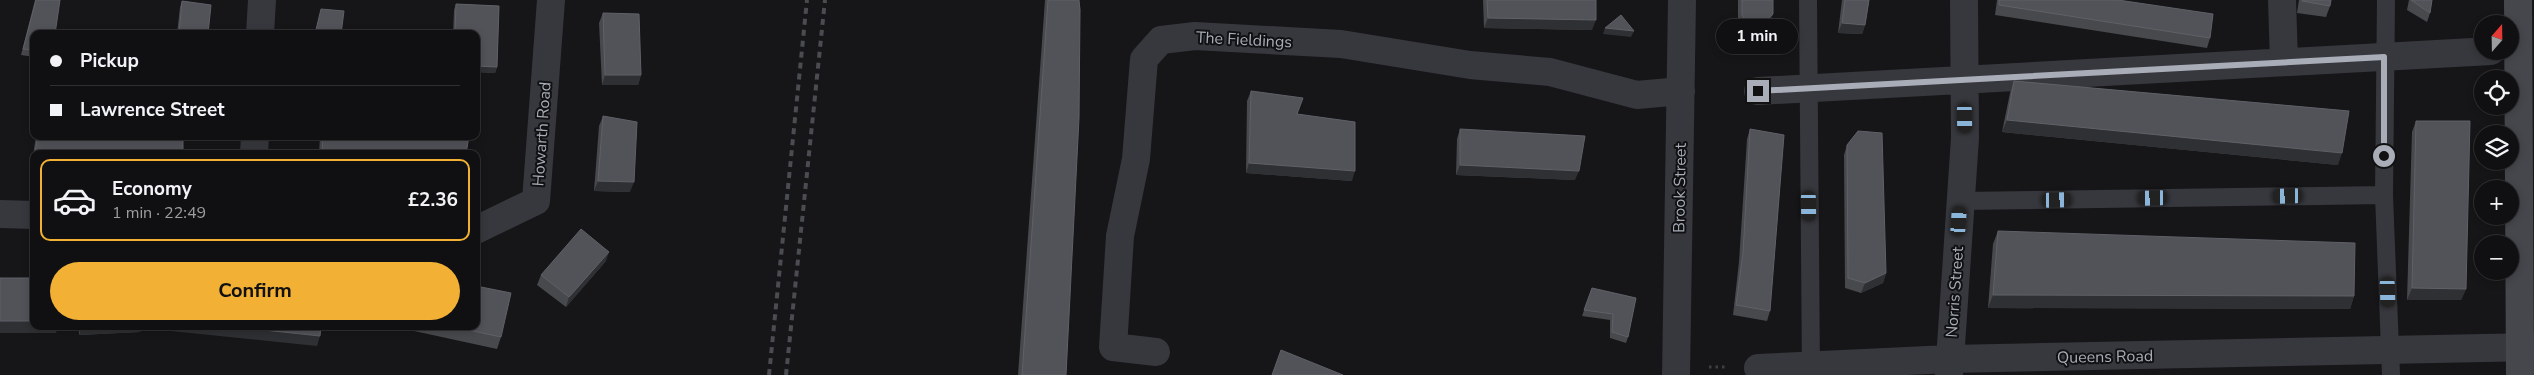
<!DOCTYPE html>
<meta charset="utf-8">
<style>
:root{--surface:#101012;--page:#19191b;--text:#f1f3f6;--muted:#9c9d9f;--line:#303032;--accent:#f2b134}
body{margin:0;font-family:"Nunito Sans",sans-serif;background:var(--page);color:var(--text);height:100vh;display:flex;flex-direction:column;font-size:19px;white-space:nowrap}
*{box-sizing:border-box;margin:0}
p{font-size:16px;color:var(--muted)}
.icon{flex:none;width:28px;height:28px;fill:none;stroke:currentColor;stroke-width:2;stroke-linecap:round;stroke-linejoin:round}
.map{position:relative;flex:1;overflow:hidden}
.panel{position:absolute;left:30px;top:150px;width:450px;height:180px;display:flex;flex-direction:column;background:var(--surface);border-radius:10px;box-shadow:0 2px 8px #0003,0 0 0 1px var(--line)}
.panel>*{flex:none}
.hud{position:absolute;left:30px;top:30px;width:450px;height:110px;border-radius:10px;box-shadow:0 2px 8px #0003,0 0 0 1px var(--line);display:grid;align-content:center;height:110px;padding:0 20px;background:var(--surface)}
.needle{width:32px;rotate:20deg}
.buttons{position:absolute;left:2474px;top:15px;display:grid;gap:10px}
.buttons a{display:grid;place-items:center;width:45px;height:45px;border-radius:50%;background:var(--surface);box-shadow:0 2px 8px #0003,0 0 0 1px var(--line);font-size:25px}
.end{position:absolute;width:22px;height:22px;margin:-11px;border:6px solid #a8adb8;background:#111;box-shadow:0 0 0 2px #111}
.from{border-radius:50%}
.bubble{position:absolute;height:35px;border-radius:18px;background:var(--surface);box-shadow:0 2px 8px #0003,0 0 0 1px var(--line);font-size:16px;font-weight:700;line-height:35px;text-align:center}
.car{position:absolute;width:15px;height:30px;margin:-15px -8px;border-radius:6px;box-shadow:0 0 4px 1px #0007;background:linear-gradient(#222 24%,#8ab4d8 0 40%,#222 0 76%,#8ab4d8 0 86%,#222 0)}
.hud b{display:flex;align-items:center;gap:18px;height:48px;font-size:19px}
.hud b+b{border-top:1px solid var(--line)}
.hud i{width:12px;height:12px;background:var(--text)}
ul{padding:9px 0 0;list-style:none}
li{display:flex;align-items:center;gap:15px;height:82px;margin:0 10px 8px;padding:0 10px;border:2px solid transparent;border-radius:10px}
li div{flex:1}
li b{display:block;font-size:19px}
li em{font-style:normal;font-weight:700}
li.on{border-color:var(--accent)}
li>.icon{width:45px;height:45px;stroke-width:1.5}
.action{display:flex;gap:10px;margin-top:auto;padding:10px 20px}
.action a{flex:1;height:58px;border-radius:30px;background:var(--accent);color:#111;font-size:20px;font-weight:700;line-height:58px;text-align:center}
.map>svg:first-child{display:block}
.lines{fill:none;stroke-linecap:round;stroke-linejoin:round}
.path{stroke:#3d3f44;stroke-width:3;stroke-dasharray:2.5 4;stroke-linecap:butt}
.lane{stroke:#37383d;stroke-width:18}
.street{stroke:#37383d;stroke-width:28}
.secondary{stroke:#45474d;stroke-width:28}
.rail{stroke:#4a4c52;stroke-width:4;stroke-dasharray:6 5;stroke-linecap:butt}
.wall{fill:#47494d}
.shaded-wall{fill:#2f3033}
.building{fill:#525359;stroke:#5f6168}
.route{stroke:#a8adb8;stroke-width:6}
.labels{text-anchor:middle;stroke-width:4;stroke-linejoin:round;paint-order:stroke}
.street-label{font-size:16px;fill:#a8adb8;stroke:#111113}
</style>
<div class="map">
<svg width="2534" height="375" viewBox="0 0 2534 375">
<rect width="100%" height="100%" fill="#161618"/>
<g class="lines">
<path class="path" d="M1709,367H1726"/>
<path class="lane" d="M1808,0L1811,375
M2386,0L2384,195L2391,375
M1960,201L2384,195"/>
<path class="street" d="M2282,0L2284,62
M260,34L262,0
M1758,91L2491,51
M254,154L255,136
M0,214L34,215
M476,230L536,201L551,0
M1156,352L1113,347L1120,236L1136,159L1144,59L1161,40L1195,36L1341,44L1470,65L1550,72L1637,95L1681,91
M1758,368L1949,359L2534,347
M1676,375L1682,0
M1949,375L1965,138L1964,0"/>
<path class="secondary" d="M2518,0L2520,375"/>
<path class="rail" d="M769,375L807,0
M786,375L825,0"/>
</g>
<path class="wall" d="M35,0H60L34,34V57L21,55Z
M1045,0H1079L1066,375H1018Z
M1483,0H1596L1592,30L1484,28Z
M1738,0H1773V14L1768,26L1750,44L1738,27Z
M1842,0H1869L1865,25L1862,34L1838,33Z
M1997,0H2118L2210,38L2207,48L1995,15Z
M2299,0H2331L2330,6L2326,17L2297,13Z
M2409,0H2432L2430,13L2427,22L2407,10Z
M182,1L208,34H177L180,7Z
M456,4L499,6L497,67L495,73L476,72V34H453L454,10Z
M603,13L641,75L638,85H602L599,23Z
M2014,81L2338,165L2002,132L2010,93Z
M1251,91L1297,114L1352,181L1246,173L1247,101Z
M603,116L630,192L594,191L599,126Z
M2416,121L2466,289L2461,300H2407L2412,132Z
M1460,129L1575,180L1456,175L1457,139Z
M1750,129L1770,311L1767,321L1733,315L1739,262L1747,139Z
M36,136H183V154H34V162H32Z
M320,136H469L466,154H319Z
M1847,145L1886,273L1883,283L1861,293L1845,288L1844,155Z
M1998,231L2354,296L2350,309L1988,308L1993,244Z
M606,261L566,307L537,285L541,275Z
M1592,288L1636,298L1628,337L1626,343L1610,338V320L1582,316Z
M79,326H143L140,332L79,335Z
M391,326H476L501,337L497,349Z"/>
<path class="shaded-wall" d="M1773,14L1768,26L1750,44L1754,32Z
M1488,18L1596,20L1592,30L1484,28Z
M1842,23L1865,25L1862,34L1838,33Z
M1605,28L1634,31L1631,37L1603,34Z
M476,66L497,67L495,73L476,72Z
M605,75H641L638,85H602Z
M2007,120L2342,153L2338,165L2002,132Z
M35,152L68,154H35Z
M1249,163L1355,171L1352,181L1246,173Z
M1460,165L1579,171L1575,180L1456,175Z
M598,181L634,182L630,192L594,191Z
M609,252L606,261L566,307L569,297Z
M1886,273L1883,283L1861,293L1865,283Z
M2412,288L2466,289L2461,300H2407Z
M1993,295L2354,296L2350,309L1988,308Z
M0,321H34V326H58L56,333H0Z
M82,326H143L140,332L79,335Z
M173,326H226L320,336L317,346L171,331Z"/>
<path class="building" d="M36,0H60L55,34H34V50L23,49Z
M1048,0H1079L1080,10L1079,118L1066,375H1022Z
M1487,0H1596V20L1488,18Z
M1742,0H1773V14L1754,32L1742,15Z
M1845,0H1869L1865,25L1842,23Z
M1999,0H2118L2213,14L2210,38L1999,5Z
M2302,0H2331L2330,6L2302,1Z
M2411,0H2432L2430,13Z
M182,1L211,5L208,34H179Z
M456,4L499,6L497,67L476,66V34H455Z
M321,9L344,11L341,34H315Z
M603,13L639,14L641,75H605Z
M1621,15L1634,31L1605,28Z
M2014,81L2349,111L2342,153L2007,120Z
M1251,91L1303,98L1297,114L1355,122V171L1249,163Z
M603,116L637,122L634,182L598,181Z
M2416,121H2470L2466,289L2412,288Z
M1460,129L1585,136L1579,171L1460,165Z
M1750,129L1784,135L1770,311L1736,305L1743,253Z
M1858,131L1882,133L1886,273L1865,283L1848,278L1847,145Z
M38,136H183V154H68L35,152Z
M323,136H469L466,154H322Z
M581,229L609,252L569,297L541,275Z
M1998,231L2355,243L2354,296L1993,295Z
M0,278H34V321H0Z
M476,286L511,293L501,337L450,326H476Z
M1592,288L1636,298L1628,337L1612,332L1613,314L1584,310Z
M226,326H321L320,336Z
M1281,350L1343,375H1272Z"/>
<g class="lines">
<path class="route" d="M1758,91L2384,57V156"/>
</g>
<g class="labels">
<g class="street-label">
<text transform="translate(1244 39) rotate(3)" y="6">The Fieldings</text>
<text transform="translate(541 134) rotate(-86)" y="6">Howarth Road</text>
<text transform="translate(1679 188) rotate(-89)" y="6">Brook Street</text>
<text transform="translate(1954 292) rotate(-86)" y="6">Norris Street</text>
<text transform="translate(2105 356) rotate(-1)" y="6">Queens Road</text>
</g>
</g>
</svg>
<div class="buttons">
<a><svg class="needle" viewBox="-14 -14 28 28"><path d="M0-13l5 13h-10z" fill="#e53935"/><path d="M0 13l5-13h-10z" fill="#9c9d9f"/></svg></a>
<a><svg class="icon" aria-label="locate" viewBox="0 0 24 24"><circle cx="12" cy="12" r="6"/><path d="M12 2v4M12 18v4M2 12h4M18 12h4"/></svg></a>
<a><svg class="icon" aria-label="layers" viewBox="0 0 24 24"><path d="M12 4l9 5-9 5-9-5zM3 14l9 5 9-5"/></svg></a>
<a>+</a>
<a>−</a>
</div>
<i class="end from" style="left:2384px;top:156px"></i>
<i class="end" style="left:1758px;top:91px"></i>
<div class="bubble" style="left:1716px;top:19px;width:82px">1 min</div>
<i class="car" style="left:1965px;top:118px;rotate:179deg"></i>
<i class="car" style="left:2288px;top:196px;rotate:269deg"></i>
<i class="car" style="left:2153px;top:198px;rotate:269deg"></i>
<i class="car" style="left:2057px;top:200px;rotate:89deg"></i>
<i class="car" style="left:1809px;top:206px;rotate:179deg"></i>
<i class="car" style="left:1959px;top:221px;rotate:4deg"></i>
<i class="car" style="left:2388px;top:292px;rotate:178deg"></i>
<div class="hud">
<b><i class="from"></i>Pickup</b>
<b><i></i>Lawrence Street</b>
</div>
<section class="panel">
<ul>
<li class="on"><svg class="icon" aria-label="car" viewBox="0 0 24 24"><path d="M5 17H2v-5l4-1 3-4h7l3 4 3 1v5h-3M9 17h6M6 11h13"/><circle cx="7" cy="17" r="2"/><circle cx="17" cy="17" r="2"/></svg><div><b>Economy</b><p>1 min · 22:49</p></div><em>£2.36</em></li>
</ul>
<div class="action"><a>Confirm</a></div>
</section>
</div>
